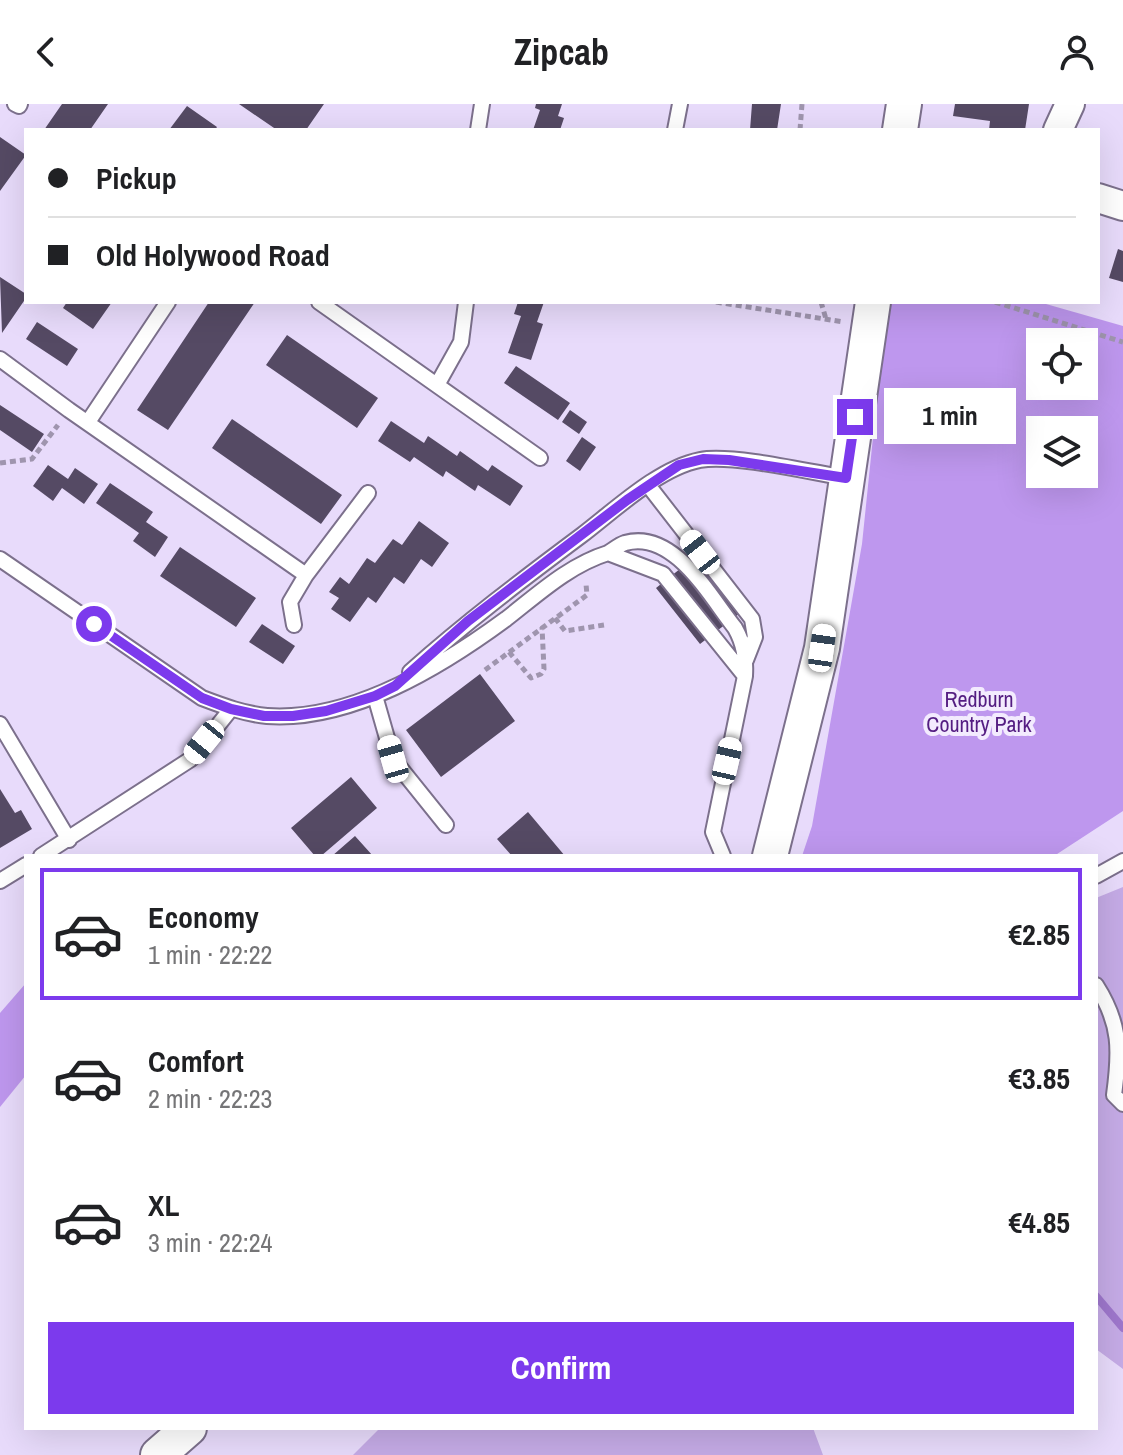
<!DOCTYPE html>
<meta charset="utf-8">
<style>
:root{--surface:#fff;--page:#f6f6f6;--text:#202124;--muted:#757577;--line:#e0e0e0;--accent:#7c3aed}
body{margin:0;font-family:"Archivo Narrow",sans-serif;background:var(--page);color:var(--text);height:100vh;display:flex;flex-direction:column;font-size:30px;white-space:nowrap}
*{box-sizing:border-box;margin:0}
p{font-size:26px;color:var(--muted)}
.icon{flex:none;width:44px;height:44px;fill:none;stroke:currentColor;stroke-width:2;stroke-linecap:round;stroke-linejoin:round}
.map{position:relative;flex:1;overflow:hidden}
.side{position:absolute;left:24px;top:750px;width:1074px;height:576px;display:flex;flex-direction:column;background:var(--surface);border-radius:0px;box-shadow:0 8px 32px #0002}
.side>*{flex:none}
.banner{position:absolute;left:24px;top:24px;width:1076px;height:176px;border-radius:0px;box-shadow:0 8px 32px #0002;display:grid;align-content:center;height:176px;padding:0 24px;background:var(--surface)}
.tools{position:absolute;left:1026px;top:224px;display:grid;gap:16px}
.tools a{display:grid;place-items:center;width:72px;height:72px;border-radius:0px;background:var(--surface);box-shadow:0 8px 32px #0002;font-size:40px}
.end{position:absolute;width:36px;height:36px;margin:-18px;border:10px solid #7c3aed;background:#fff;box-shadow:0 0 0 4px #fff}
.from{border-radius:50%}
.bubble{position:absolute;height:56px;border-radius:0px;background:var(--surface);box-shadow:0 8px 32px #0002;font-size:26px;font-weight:700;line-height:56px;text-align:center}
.car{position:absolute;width:24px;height:48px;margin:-24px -12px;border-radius:10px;box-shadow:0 0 6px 2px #0007;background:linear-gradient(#fff 24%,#345 0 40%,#fff 0 76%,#345 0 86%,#fff 0)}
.banner b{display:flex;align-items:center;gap:28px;height:76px;font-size:30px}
.banner b+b{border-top:2px solid var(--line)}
.banner i{width:20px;height:20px;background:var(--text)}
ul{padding:14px 0 0;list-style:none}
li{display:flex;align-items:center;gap:24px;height:132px;margin:0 16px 12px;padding:0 8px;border:4px solid transparent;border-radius:0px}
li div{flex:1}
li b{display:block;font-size:30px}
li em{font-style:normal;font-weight:700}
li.on{border-color:var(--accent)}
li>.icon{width:72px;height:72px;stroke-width:1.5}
.cta{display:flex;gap:16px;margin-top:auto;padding:16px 24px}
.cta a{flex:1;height:92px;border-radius:0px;background:var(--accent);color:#fff;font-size:32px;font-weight:700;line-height:92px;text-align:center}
header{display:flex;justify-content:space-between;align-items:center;height:104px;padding:0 24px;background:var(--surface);font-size:36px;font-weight:700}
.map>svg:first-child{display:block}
.green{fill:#c5abe6}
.forest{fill:#be97ee;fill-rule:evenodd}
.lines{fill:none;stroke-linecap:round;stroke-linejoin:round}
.stream{stroke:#9e77cc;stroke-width:8}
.building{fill:#554a64}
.service-casing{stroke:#7c708c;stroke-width:18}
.minor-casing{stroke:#7c708c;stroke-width:32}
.tertiary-casing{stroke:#7c708c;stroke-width:38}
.path{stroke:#9f95ae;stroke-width:5;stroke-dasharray:6 4;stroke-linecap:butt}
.service{stroke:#fff;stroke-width:14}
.minor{stroke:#fff;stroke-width:28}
.tertiary{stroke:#fff;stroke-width:34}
.route{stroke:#7c3aed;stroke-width:10}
.labels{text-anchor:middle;stroke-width:8;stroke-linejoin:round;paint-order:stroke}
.park-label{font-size:22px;fill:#541d82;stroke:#f3ebfe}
</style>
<header><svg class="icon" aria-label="back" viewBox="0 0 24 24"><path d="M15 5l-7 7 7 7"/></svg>Zipcab<svg class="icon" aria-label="person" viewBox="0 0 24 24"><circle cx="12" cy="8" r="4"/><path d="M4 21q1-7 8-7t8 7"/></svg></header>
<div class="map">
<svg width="1123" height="1351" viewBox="0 0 1123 1351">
<rect width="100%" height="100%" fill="#e8dbfb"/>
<path class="green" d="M1123,783V1265L1096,1245V794Z
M380,1324H813L823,1351H353Z"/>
<path class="forest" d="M887,198H1039L1123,222V707L1054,752H802L812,722L862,440ZM1040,238H1084V282H1040ZM1040,326H1084V370H1040Z
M26,879V971L0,1003V909Z"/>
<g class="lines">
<path class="stream" d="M1096,1192L1123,1224"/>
</g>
<path class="building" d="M62,0H108L90,26H44Z
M239,0H324L306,26H277Z
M536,0H562L558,12L564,14L560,26H533L540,6L535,4Z
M752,0H781L777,26H750Z
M955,0H1029L1025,26H989L990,17L953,12Z
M187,2L217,23L215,26H169Z
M0,33L26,51L0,87Z
M1118,145L1123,147V178L1109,174Z
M0,173L26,190V194L2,229Z
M67,198H112L93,225L63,204Z
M209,198H255L168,326L137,306Z
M518,198H544L537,218L543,220L531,256L508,249L521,212L514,210Z
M37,218L78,245L67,262L26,235Z
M287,231L378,294L357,324L266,261Z
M516,262L570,299L558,316L504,279Z
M0,301L44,330L32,348L0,326Z
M570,306L587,318L579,330L562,318Z
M232,315L342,391L321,420L212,344Z
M391,317L424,339L428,332L457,352L460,347L488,367L492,361L523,382L510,402L478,381L475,387L446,367L443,373L414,353L410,358L378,337Z
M582,333L596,343L580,367L566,357Z
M48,361L68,375L75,364L98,380L84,400L62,384L53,397L33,382Z
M110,379L153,408L146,418L168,433L155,453L133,437L139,429L96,399Z
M419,417L449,439L432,463L421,455L404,480L394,473L376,499L368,493L350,518L331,505L339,494L329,488L340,473L349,480L367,454L375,459L393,435L402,441Z
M180,443L256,494L236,523L160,472Z
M700,449L744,506L700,540L656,484Z
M262,520L295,542L283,560L249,538Z
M480,570L515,617L441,673L406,626Z
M351,673L377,704L321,752H315L291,724Z
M0,685L15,709L21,706L32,725L0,744Z
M528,708L565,752H512L497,735Z
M355,732L373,752H332Z"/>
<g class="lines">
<g class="service-casing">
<path id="service" d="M15,0L19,2L20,0
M478,26L482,0
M675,26L680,0
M319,198L540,354
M0,255L69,306L306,471
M437,281L461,238L466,198
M88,318L168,198
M648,381L752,515L755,533L746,556
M608,449C613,446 619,441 625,439C674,425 710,493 735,524C744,540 746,554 745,572L713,728L723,752
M0,455L202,594C223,602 245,610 267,612C351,618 441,563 506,515C537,491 569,461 608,449L663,470L745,572
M294,521L290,498L306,471L368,389
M410,568C465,519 523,475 582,431C616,405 659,364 700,356C733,350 810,368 846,374
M375,592L393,655L446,721
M0,620L69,736
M41,752L191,655L231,605
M1096,772L1123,757
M0,777L26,761
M1096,881C1121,920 1120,947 1114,991L1123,1000"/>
</g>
<g class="minor-casing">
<path id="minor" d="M1058,26L1070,0
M1098,94L1123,102"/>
</g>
<g class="tertiary-casing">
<path id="tertiary" d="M900,26L904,0
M770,752L822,544L873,198
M158,1351L189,1324"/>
</g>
<path class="path" d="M800,26L802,0
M716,198L844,218
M821,198L826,215
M995,198L1123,238
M0,359L32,355L58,321
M555,514L565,527L604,521
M509,548L531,574L541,570L544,565L542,523
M485,566L587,491L586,480"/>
<use href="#service" class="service"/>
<use href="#minor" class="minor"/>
<use href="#tertiary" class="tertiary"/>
</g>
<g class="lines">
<path class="route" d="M94,520L202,594L231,605L264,612H293L326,607L375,592L395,582L468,517L627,396L679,361L703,355L729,356L846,374L855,313"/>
</g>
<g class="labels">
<g class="park-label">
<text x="979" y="603">Redburn<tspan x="979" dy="25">Country Park</tspan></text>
</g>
</g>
</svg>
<div class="tools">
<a><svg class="icon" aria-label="locate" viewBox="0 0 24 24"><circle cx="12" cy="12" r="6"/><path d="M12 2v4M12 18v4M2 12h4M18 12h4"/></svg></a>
<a><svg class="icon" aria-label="layers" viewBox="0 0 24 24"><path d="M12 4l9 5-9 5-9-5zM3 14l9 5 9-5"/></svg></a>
</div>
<i class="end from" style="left:94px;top:520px"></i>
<i class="end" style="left:855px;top:313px"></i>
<div class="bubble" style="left:884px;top:284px;width:132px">1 min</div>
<i class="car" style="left:700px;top:448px;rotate:322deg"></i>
<i class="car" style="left:822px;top:544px;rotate:8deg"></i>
<i class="car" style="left:204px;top:638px;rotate:219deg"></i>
<i class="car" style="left:393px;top:655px;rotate:344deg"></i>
<i class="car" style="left:727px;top:657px;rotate:13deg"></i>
<div class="banner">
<b><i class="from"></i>Pickup</b>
<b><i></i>Old Holywood Road</b>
</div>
<section class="side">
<ul>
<li class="on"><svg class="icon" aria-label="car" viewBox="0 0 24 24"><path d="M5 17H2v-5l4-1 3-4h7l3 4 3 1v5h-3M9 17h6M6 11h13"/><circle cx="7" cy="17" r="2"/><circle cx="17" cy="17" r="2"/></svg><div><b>Economy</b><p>1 min · 22:22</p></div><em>€2.85</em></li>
<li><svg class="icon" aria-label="car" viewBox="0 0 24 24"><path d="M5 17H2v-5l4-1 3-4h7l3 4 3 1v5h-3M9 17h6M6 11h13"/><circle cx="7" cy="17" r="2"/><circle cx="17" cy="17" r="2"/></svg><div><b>Comfort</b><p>2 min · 22:23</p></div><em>€3.85</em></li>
<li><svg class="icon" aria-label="car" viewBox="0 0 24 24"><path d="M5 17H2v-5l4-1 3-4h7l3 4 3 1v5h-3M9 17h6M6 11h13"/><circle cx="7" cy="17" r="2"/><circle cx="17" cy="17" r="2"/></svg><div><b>XL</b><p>3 min · 22:24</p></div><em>€4.85</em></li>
</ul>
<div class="cta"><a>Confirm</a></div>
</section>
</div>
